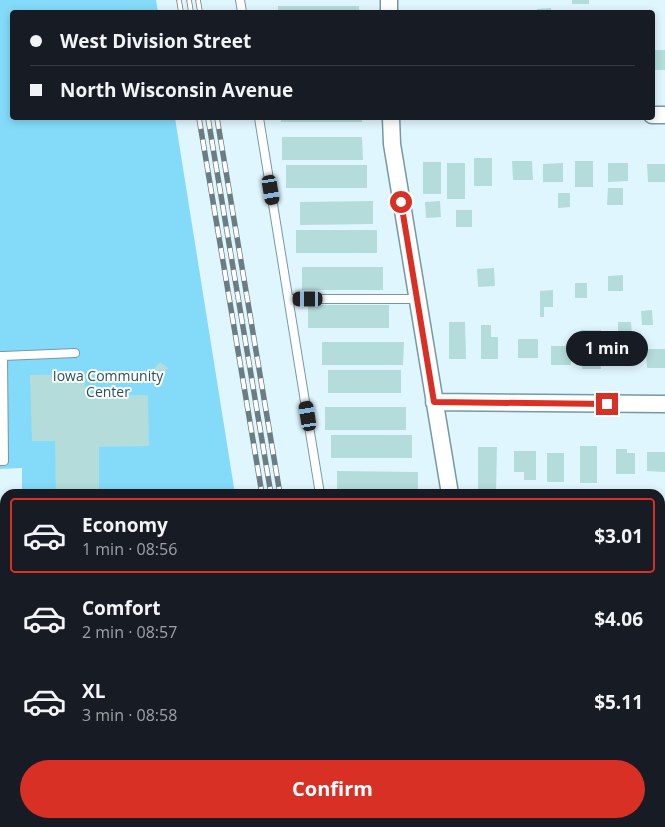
<!DOCTYPE html>
<meta charset="utf-8">
<style>
:root{--surface:#171b24;--page:#242831;--text:#f1f3f6;--muted:#9ea1a6;--line:#363941;--accent:#d93025}
body{margin:0;font-family:"Open Sans",sans-serif;background:var(--page);color:var(--text);height:100vh;display:flex;flex-direction:column;font-size:19px;white-space:nowrap}
*{box-sizing:border-box;margin:0}
p{font-size:16px;color:var(--muted)}
.icon{flex:none;width:28px;height:28px;fill:none;stroke:currentColor;stroke-width:2;stroke-linecap:round;stroke-linejoin:round}
.map{position:relative;flex:1;overflow:hidden}
.side{position:absolute;left:0px;top:489px;width:665px;height:339px;display:flex;flex-direction:column;background:var(--surface);border-radius:15px 15px 0 0;box-shadow:0 2px 8px #0003}
.side>*{flex:none}
.hud{position:absolute;left:10px;top:10px;width:645px;height:110px;border-radius:5px;box-shadow:0 2px 8px #0003;display:grid;align-content:center;height:110px;padding:0 20px;background:var(--surface)}
.end{position:absolute;width:22px;height:22px;margin:-11px;border:6px solid #d93025;background:#fff;box-shadow:0 0 0 2px #fff}
.from{border-radius:50%}
.bubble{position:absolute;height:35px;border-radius:18px;background:var(--surface);box-shadow:0 2px 8px #0003;font-size:16px;font-weight:700;line-height:35px;text-align:center}
.car{position:absolute;width:15px;height:30px;margin:-15px -8px;border-radius:6px;box-shadow:0 0 4px 1px #0007;background:linear-gradient(#222 24%,#8ab4d8 0 40%,#222 0 76%,#8ab4d8 0 86%,#222 0)}
.hud b{display:flex;align-items:center;gap:18px;height:48px;font-size:19px}
.hud b+b{border-top:1px solid var(--line)}
.hud i{width:12px;height:12px;background:var(--text)}
ul{padding:9px 0 0;list-style:none}
li{display:flex;align-items:center;gap:15px;height:75px;margin:0 10px 8px;padding:0 10px;border:2px solid transparent;border-radius:5px}
li div{flex:1}
li b{display:block;font-size:19px}
li em{font-style:normal;font-weight:700}
li.active{border-color:var(--accent)}
li>.icon{width:45px;height:45px;stroke-width:1.5}
.primary-button{display:flex;gap:10px;margin-top:auto;padding:10px 20px}
.primary-button a{flex:1;height:58px;border-radius:30px;background:var(--accent);color:#fff;font-size:20px;font-weight:700;line-height:58px;text-align:center}
.map>svg:first-child{display:block}
.green{fill:#83dbf9}
.building{fill:#b4dcdb}
.lines{fill:none;stroke-linecap:round;stroke-linejoin:round}
.lane-casing{stroke:#7598a4;stroke-width:10}
.street-casing{stroke:#7598a4;stroke-width:19}
.secondary-casing{stroke:#7598a4;stroke-width:25}
.lane{stroke:#fff;stroke-width:8}
.street{stroke:#fff;stroke-width:16}
.secondary{stroke:#fff;stroke-width:22}
.rail-casing{stroke:#6b7d83;stroke-width:5.5}
.rail{stroke:#fff;stroke-width:4;stroke-dasharray:11;stroke-linecap:butt}
.route{stroke:#d93025;stroke-width:6}
.labels{text-anchor:middle;stroke-width:4;stroke-linejoin:round;paint-order:stroke}
.park-label{font-size:14px;fill:#26505e;stroke:#fff}
</style>
<div class="map">
<svg width="665" height="827" viewBox="0 0 665 827">
<rect width="100%" height="100%" fill="#e0f6fe"/>
<path class="green" d="M0,0H156L158,12H12V118H175L235,494H22V468L0,469Z"/>
<path class="building" d="M572,0H589V4H572Z
M278,6H359V12H278Z
M551,8V12H537V9Z
M652,50H665V70H652Z
M281,118H362V122H281Z
M282,137H362L363,160H282Z
M474,158H492V186H474Z
M512,161H532L533,180H513Z
M575,161H593V187H575Z
M423,162H441V194H423Z
M447,163H465V199H447Z
M563,163V182H543V164Z
M608,163H628V181L608,182Z
M647,164H665V182H648Z
M286,165H367V188H286Z
M608,188H623V205H607Z
M558,193H570V207L558,208Z
M373,201V224L300,225V202Z
M440,201L441,217L426,218L425,202Z
M456,210H472V227H456Z
M296,230H377V253H296Z
M302,267H383V290H302Z
M494,268L495,286L478,287L477,269Z
M623,275V291H608V276Z
M575,283H587V298H575Z
M553,290V307H544V317H540V291Z
M308,305H389V328H308Z
M652,310L653,325H642L641,311Z
M449,322H465L466,359H449Z
M618,322H631L632,334H637V365L617,366V353H614V334H618Z
M481,325H491V337H498V359H481Z
M581,330H601V369H582Z
M518,339H538V358H518Z
M322,342H404L403,365H322Z
M551,346H571V365H551Z
M646,349H665V368H647Z
M160,362L168,368L161,376L153,370Z
M328,370H401V393H328Z
M85,374V396L148,395L149,446L99,447V494H56L55,441H32L30,375Z
M325,407H406V430H325Z
M331,435H412V458H331Z
M580,446H597V483H580Z
M478,447H497L496,494H478Z
M616,449H627V453H635V474H616Z
M514,451H536V480H524V472H514Z
M647,452H665V472L647,471Z
M547,453H564V482H547Z
M337,471L418,472V494H337Z
M660,607H665V621H660Z
M0,608H5V635H0Z
M660,734H663V767H660Z
M101,822H115V827H101Z
M224,822H244V827H224Z
M389,822H451V827H389Z
M521,822H537V827H521Z
M549,822H564V827H549Z
M581,822H594V827H581Z"/>
<g class="lines">
<g class="lane-casing">
<path id="lane" d="M240,0L242,12
M259,118L320,494
M289,299H417
M0,356H3L4,461H0
M3,356L75,353
M382,822V827"/>
</g>
<g class="street-casing">
<path id="street" d="M389,0V12
M652,115H665
M391,118L392,144L450,494
M434,402L665,404
M174,822L175,827
M482,822L483,827"/>
</g>
<g class="secondary-casing">
<path id="secondary" d="M0,681H5
M660,684H665"/>
</g>
<use href="#lane" class="lane"/>
<use href="#street" class="street"/>
<use href="#secondary" class="secondary"/>
<g class="rail-casing">
<path id="rail" d="M179,0L181,12
M189,0L191,12
M198,0L200,12
M199,118L262,494
M208,118L271,494
M217,118L280,494
M319,822L320,827
M328,822L329,827
M338,822L339,827"/>
</g>
<use href="#rail" class="rail"/>
</g>
<g class="lines">
<path class="route" d="M401,202L434,402L607,404"/>
</g>
<g class="labels">
<g class="park-label">
<text x="108" y="381">Iowa Community<tspan x="108" dy="16">Center</tspan></text>
</g>
</g>
</svg>
<i class="end from" style="left:401px;top:202px"></i>
<i class="end" style="left:607px;top:404px"></i>
<div class="bubble" style="left:566px;top:331px;width:82px">1 min</div>
<i class="car" style="left:271px;top:190px;rotate:171deg"></i>
<i class="car" style="left:308px;top:299px;rotate:270deg"></i>
<i class="car" style="left:308px;top:416px;rotate:351deg"></i>
<div class="hud">
<b><i class="from"></i>West Division Street</b>
<b><i></i>North Wisconsin Avenue</b>
</div>
<section class="side">
<ul>
<li class="active"><svg class="icon" aria-label="car" viewBox="0 0 24 24"><path d="M5 17H2v-5l4-1 3-4h7l3 4 3 1v5h-3M9 17h6M6 11h13"/><circle cx="7" cy="17" r="2"/><circle cx="17" cy="17" r="2"/></svg><div><b>Economy</b><p>1 min · 08:56</p></div><em>$3.01</em></li>
<li><svg class="icon" aria-label="car" viewBox="0 0 24 24"><path d="M5 17H2v-5l4-1 3-4h7l3 4 3 1v5h-3M9 17h6M6 11h13"/><circle cx="7" cy="17" r="2"/><circle cx="17" cy="17" r="2"/></svg><div><b>Comfort</b><p>2 min · 08:57</p></div><em>$4.06</em></li>
<li><svg class="icon" aria-label="car" viewBox="0 0 24 24"><path d="M5 17H2v-5l4-1 3-4h7l3 4 3 1v5h-3M9 17h6M6 11h13"/><circle cx="7" cy="17" r="2"/><circle cx="17" cy="17" r="2"/></svg><div><b>XL</b><p>3 min · 08:58</p></div><em>$5.11</em></li>
</ul>
<div class="primary-button"><a>Confirm</a></div>
</section>
</div>
